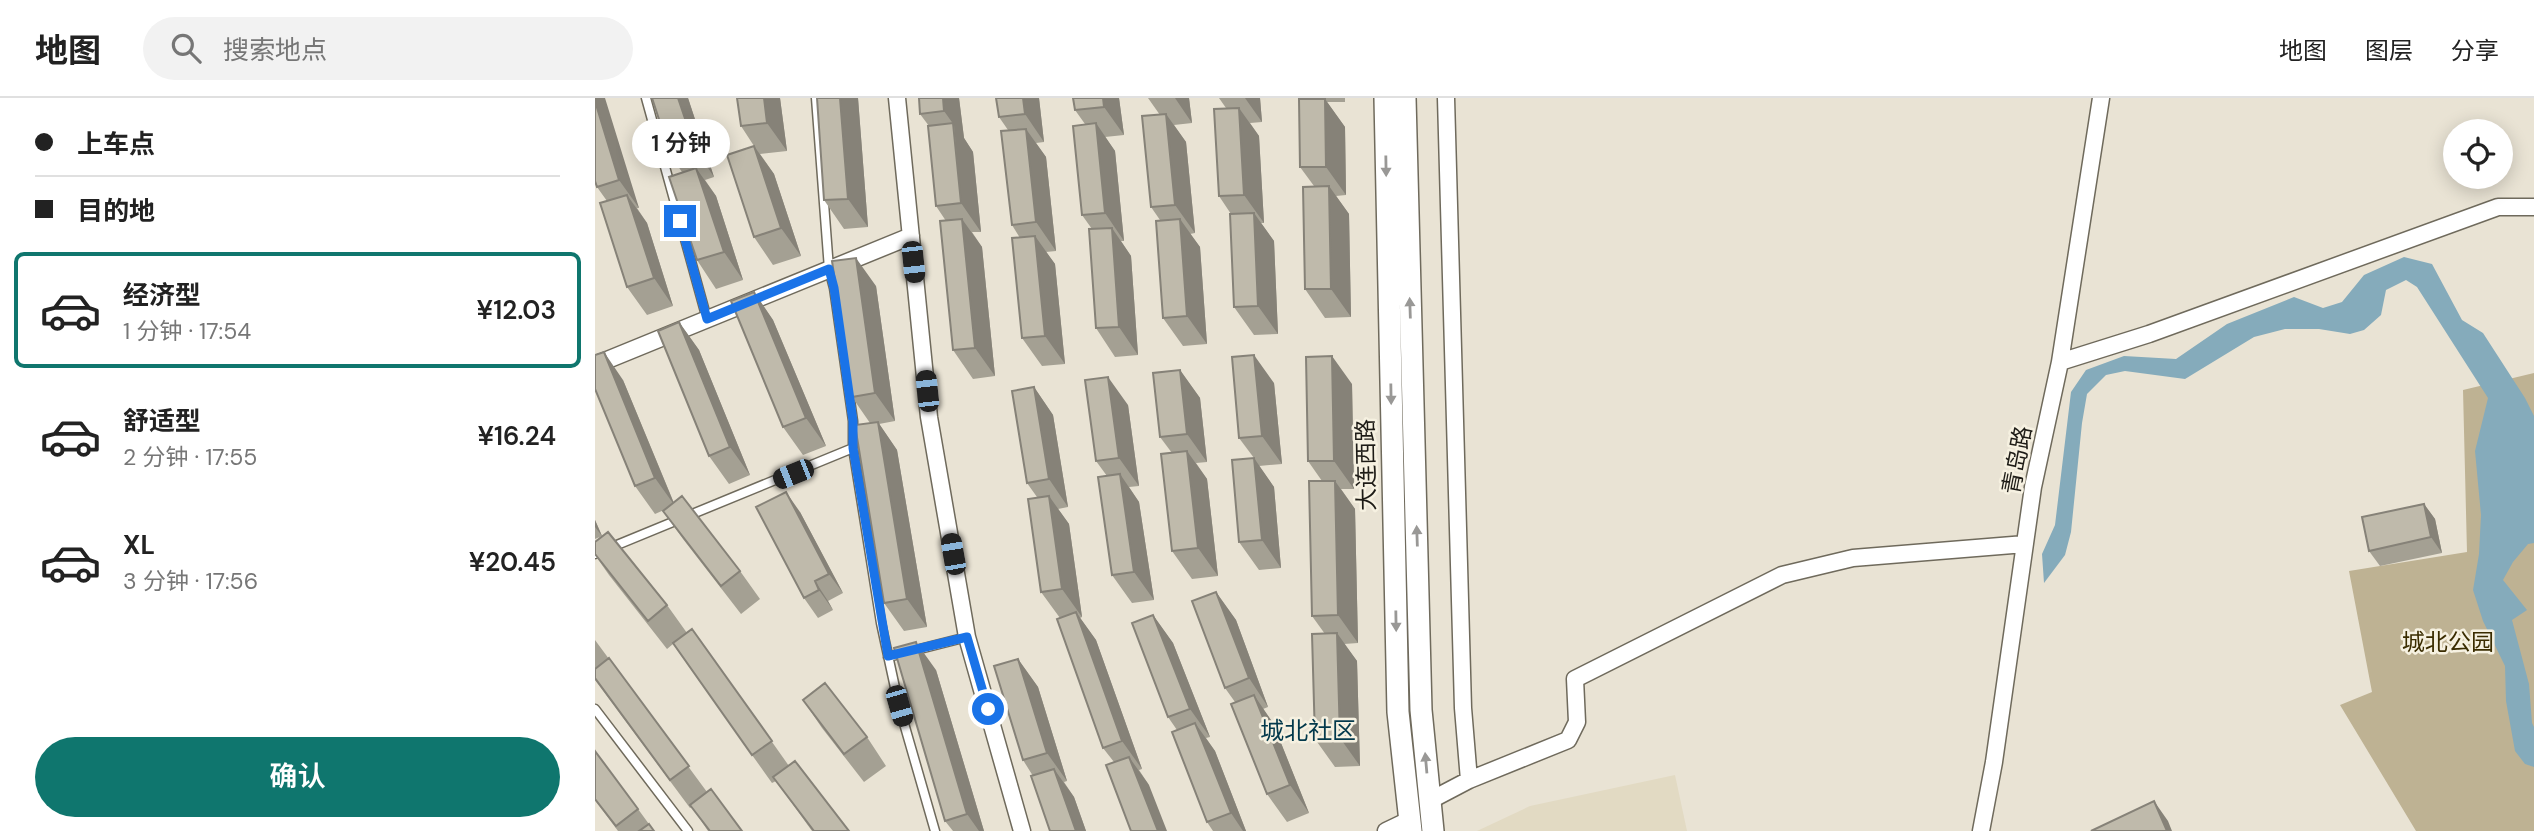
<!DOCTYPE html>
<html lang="zh">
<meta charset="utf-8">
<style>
:root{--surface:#fff;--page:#f2f2f2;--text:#222;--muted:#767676;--line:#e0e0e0;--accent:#0f766e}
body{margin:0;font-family:"DM Sans","Noto Sans SC",sans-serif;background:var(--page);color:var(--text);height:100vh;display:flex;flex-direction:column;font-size:26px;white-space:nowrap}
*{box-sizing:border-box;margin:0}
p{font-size:23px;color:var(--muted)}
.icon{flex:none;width:38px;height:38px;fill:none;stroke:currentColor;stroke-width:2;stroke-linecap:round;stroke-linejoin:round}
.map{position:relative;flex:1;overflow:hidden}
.panel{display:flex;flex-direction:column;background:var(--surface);width:595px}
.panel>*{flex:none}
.banner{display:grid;align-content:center;height:154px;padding:0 35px;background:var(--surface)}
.tools{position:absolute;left:1848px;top:21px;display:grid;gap:14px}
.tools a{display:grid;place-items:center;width:70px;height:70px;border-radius:50%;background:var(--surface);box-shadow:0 4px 18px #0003;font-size:35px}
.end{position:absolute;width:32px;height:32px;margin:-16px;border:9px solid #1a73e8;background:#fff;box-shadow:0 0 0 4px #fff}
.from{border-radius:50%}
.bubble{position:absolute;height:49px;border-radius:24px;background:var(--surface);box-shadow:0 4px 18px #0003;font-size:23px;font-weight:600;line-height:49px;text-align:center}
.car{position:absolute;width:21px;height:42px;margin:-21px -10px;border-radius:9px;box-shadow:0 0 5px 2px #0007;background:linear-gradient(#222 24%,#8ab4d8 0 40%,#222 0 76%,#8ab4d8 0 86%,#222 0)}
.banner b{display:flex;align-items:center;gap:24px;height:66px;font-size:26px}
.banner b+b{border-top:2px solid var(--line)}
.banner i{width:18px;height:18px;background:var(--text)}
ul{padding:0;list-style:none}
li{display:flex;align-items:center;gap:21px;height:116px;margin:0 14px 10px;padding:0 21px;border:4px solid transparent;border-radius:10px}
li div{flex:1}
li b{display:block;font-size:26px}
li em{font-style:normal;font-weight:600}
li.on{border-color:var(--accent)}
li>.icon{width:63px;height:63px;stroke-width:1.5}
.primary-button{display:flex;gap:14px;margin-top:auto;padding:14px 35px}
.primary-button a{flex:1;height:80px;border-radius:42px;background:var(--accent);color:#fff;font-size:28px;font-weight:600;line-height:80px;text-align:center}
header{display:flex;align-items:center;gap:42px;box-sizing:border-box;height:98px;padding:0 35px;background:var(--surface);border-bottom:2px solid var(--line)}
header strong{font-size:33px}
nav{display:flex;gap:38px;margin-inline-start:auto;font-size:24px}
.search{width:490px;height:63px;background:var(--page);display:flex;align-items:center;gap:18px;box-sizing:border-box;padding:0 24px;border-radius:38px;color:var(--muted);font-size:26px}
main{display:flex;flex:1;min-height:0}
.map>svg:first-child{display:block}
.built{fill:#e2dac3}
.green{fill:#beb293}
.water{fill:#85abbb}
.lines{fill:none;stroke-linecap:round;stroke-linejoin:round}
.service-casing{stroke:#6f6a5c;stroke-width:11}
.minor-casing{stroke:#6f6a5c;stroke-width:19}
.secondary-casing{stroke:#6f6a5c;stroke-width:24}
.service{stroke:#fff;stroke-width:8}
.minor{stroke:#fff;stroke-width:16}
.secondary{stroke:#fff;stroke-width:21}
.wall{fill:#a4a093}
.shaded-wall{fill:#868278}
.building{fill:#bfbaab;stroke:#868278;stroke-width:2}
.oneway{fill:#999896}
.route{stroke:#1a73e8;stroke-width:9}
.labels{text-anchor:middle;stroke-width:5;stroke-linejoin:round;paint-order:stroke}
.street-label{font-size:23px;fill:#1d1b16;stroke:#f6f1e1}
.park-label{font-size:23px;fill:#3a2c00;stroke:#f6f1e1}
.neighbourhood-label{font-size:24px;fill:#03394b;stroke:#f6f1e1}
</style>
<header>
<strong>地图</strong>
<div class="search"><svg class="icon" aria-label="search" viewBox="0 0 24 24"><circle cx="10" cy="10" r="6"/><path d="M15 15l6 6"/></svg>搜索地点</div>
<nav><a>地图</a><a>图层</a><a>分享</a></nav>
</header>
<main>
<section class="panel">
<div class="banner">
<b><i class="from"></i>上车点</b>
<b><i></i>目的地</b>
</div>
<ul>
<li class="on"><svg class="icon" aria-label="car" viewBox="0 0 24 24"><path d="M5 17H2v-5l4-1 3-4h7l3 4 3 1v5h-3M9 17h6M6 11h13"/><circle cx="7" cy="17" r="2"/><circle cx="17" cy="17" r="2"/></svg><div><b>经济型</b><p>1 分钟 · 17:54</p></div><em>¥12.03</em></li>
<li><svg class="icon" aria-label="car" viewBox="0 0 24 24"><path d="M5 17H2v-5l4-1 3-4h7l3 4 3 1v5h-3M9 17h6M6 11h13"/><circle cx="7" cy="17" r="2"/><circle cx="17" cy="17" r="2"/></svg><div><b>舒适型</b><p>2 分钟 · 17:55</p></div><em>¥16.24</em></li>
<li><svg class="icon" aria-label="car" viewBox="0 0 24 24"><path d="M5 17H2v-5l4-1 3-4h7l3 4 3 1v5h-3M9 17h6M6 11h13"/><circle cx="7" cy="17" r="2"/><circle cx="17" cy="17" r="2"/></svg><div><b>XL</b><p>3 分钟 · 17:56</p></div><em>¥20.45</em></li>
</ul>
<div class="primary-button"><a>确认</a></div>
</section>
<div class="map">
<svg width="1939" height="733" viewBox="0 0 1939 733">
<rect width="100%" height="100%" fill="#e9e3d4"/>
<path class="built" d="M1080,677L1092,733H882L935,708Z"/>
<path class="green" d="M1939,275V733H1821L1745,607L1777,594L1754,473L1872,454L1868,292Z"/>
<path class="water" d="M1809,159L1837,166L1867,222L1888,235L1930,300L1939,318V445L1933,446L1918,464L1908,482L1932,512L1917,522L1934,586L1937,625L1939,629V669L1930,666L1920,653L1911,603L1910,568L1888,523L1878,492L1884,456L1886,417L1880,353L1893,300L1822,189L1811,182L1791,192L1786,217L1769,232L1755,236L1724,231H1690L1659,239L1590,281L1530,273L1511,277L1492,296L1487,325L1476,434L1470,457L1449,485L1447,456L1460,427L1476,294L1491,272L1529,258L1581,261L1632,226L1699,199L1728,210L1747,204L1769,177Z"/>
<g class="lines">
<g class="service-casing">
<path id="service" d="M51,0L112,221
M221,0L234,171L239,190L258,323V350L286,525L304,608L340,733
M0,456L258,350
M293,559L372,539
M0,611L93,733"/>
</g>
<g class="minor-casing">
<path id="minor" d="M302,0L334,319L372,539L427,733
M1465,264L1554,236L1903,109H1939
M0,267L316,138
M874,682L973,642L982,624L980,581L1187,477L1258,460L1430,446
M834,703L874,682L868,610L851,0
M791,733L814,722
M1386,733L1399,664L1438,389L1465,264L1506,0"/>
</g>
<g class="secondary-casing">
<path id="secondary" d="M790,0L803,614L816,733
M810,0L826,612L838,733"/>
</g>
<use href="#service" class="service"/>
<use href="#minor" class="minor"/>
<use href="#secondary" class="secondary"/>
</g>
<path class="wall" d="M0,0L44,110H42L52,125L78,208L52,217L32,189L12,103L2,89Z
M57,0H93L119,79L110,82L121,98L148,182L121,191L102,162L87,74L76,58Z
M142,0H185L192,53L165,56L179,76L206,158L178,167L159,139V48L146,28Z
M222,0H263L273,129L249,131L229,102Z
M364,0L369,40L378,54L386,134H377L387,149L400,278L378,281L358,252L351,123L341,108L334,28L325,16Z
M444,0L449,44L441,45L451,59L461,153L451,154L460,166L470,266L447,268L427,240L425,140L417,127L413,32L404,19Z
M478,0H524L529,37L510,39L520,53L529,143H526L536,158L543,257L520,259L501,230L497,131L487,117L490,26L480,12Z
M553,0H594L597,25L579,27L591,44L600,135L595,136L605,149L612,246L588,248L568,220L565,122L556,109L565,17Z
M624,0H665L667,24L655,25L664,38L669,125H666L679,143L683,236L659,237L639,209L636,116L624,98L631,10Z
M721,0H750V4H732L750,29L751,97L741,98L754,116L756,219L730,220L710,191L719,88L705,69L721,1Z
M281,188L300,323L284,326L302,352L332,529L309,533L289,505L275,325L257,299Z
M159,194L178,222L231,348L208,357L188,329Z
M84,224L104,252L155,377L134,386L114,358Z
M585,272L605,300L612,364L601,365L612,381L623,478L597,481L577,453V355L565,339Z
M28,282L79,405L145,473L165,501L146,516L88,441L68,413L69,412L60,416L40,388Z
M679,285L687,366L664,368L679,389L686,470L664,472L644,444L659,360L644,340Z
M757,286L759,391H746L760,411L763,545L749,546L762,563L765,668L740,669L720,641L730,536L717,518L727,383L713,363Z
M439,289L458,317L473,409L463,411L474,426L487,519L485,520L501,542L547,671L544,672L554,687L519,664L508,650L465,520L446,494L442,399L432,385Z
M533,307L544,388L534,389L544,404L559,502L537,505L517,477L512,378L501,363Z
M1829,406L1840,421L1847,455L1785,468L1774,453Z
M205,414L248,495L233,503L238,512L223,520L209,500Z
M0,422L7,438L0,441Z
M0,444L72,507L92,535L97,531L194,668L254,733H217L181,683L177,685L78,546L72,551L14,477L0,457Z
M621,494L641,522L673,609L668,611L678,625L714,715L692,724L672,696L640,604L630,590Z
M558,517L578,545L615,639L611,640L620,653L651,733H618L612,724L582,632L573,619Z
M0,542L112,694L147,733H113L97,709L95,710L0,582Z
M423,561L443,589L472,683L469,684L479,699L491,733H455L438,678L428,662Z
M341,572L389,733H358L350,723Z
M208,602L272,639L291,668L269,684L227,630Z
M0,653L43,711L59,733H23L0,702Z"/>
<path class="shaded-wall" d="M0,0H10L44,110L24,82L0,3Z
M83,0H93L119,79L100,50Z
M169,0H185L192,53L172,25Z
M245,0H263L273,129L253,101Z
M348,0H364L369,40L378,54L386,134L366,105L359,27L349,13Z
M428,0H444L449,44L430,16Z
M508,0H524L529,37L509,9Z
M580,0H594L597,25Z
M650,0H665L667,24Z
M730,1L750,29L751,97L731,69Z
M644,10L664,38L669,125L649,97Z
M571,16L591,44L600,135L580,107Z
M501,25L520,53L529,143L510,115Z
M431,31L451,59L461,153L441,124Z
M159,48L179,76L206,158L186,130Z
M101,70L121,98L148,182L129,154Z
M734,88L754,116L756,219L736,191Z
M32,97L52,125L78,208L59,180Z
M659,115L679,143L683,236L663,208Z
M367,121L387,149L400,278L380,250Z
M585,121L605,149L612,246L592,218Z
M517,130L536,158L543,257L524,229Z
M440,138L460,166L470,266L450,238Z
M261,160L281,188L300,323L280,295Z
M159,194L178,222L231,348L211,320Z
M84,224L104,252L155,377L135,349Z
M9,254L28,282L80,408L60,380Z
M659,257L679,285L687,366L667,338Z
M737,258L757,286L759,391L739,363Z
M585,272L605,300L612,364L592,336Z
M513,279L533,307L544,388L524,360Z
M439,289L458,317L473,409L454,381Z
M283,324L302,352L332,529L312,501Z
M592,353L612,381L623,478L603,450Z
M659,360L679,389L686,470L667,442Z
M525,376L544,404L559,502L539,474Z
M740,383L760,411L763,545L743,517Z
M191,394L205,414L248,495L234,476Z
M454,398L474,426L487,519L467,491Z
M1829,406L1840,421L1847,455L1836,439Z
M0,422L7,438L0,429Z
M220,483L233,503L238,512L224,492Z
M621,494L641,522L673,609L654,580Z
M481,514L501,542L547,671L527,643Z
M558,517L578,545L615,639L595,611Z
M742,535L762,563L765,668L745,640Z
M321,544L341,572L389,733H384L372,716Z
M423,561L443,589L472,683L452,655Z
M659,597L678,625L714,715L695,687Z
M600,625L620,653L651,733H648L636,715Z
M534,659L554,687L572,733H563Z
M459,671L479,699L491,733H481Z
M1559,703L1573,723L1577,733H1572Z"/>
<path class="building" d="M57,0H83L100,50L76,58Z
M142,0H169L172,25L146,28Z
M222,0H245L253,101L229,102Z
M324,0H348L349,13L325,16Z
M401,0H428L430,16L404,19Z
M478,0H508L509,9L480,12Z
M704,1H730L731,69H705Z
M0,3L24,82L2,89L0,83Z
M644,10L649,97L624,98L619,11Z
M571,16L580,107L556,109L547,18Z
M358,25L366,105L341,108L333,28Z
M501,25L510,115L487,117L478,28Z
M431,31L441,124L417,127L406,33Z
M159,48L186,130L159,139L132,57Z
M101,70L129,154L102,162L74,79Z
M734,88L736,191H710L708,89Z
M32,97L59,180L32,189L5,105Z
M659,115L663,208L639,209L635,116Z
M367,121L380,250L358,252L345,123Z
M585,121L592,218L568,220L561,123Z
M517,130L524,229L501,230L494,131Z
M440,138L450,238L427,240L417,140Z
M261,160L280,295L257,299L237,163Z
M159,194L211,320L188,329L136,203Z
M84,224L135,349L114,358L63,233Z
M9,254L60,380L40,388L0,291V257Z
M659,257L667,338L644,340L637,259Z
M737,258L739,363H713L711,259Z
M585,272L592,336L565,339L558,275Z
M513,279L524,360L501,363L490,282Z
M439,289L454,381L432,385L417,293Z
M283,324L312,501L289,505L260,327Z
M592,353L603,450L577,453L566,356Z
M659,360L667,442L644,444L637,362Z
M525,376L539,474L517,477L503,379Z
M714,383H740L743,517L717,518Z
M191,394L234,476L220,483L224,492L209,500L161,409Z
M87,398L145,473L126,488L68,413Z
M454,398L467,491L446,494L433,401Z
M1829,406L1836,439L1774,453L1767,419Z
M13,434L72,507L53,523L0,456V444Z
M621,494L654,580L630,590L597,503Z
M481,514L527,643L508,650L462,521Z
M558,517L595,611L573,619L537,525Z
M97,531L177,643L157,657L78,545Z
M742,535L745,640L720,641L717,536Z
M321,544L372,716L350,723L299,550Z
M14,560L94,668L75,682L0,580V571Z
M423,561L452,655L428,662L399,568Z
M230,585L272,639L249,656L208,602Z
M659,597L695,687L672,696L636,606Z
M600,625L636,715L612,724L577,634Z
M0,653L43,711L21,728L0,701Z
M534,659L563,733H536L511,667Z
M200,663L254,733H219L178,679Z
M459,671L481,733H455L436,678Z
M116,691L147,733H115L95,707Z
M1559,703L1572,733H1496Z
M54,726L59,733H44Z"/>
<defs><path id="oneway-solid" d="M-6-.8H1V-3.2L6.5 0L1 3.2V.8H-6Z" transform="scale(1.75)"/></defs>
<g class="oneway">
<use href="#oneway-solid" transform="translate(791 68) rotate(89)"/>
<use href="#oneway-solid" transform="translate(815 210) rotate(-92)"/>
<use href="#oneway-solid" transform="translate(796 296) rotate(89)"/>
<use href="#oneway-solid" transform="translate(822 438) rotate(-92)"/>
<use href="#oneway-solid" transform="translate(801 523) rotate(89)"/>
<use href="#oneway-solid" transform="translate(831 665) rotate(-95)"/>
</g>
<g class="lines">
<path class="route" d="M85,123L112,221L234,171L239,190L258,323V350L293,558L372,539L393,611"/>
</g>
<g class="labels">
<g class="street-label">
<text transform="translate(1422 362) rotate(-79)" y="8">青岛路</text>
<text transform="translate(771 367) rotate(-91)" y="8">大连西路</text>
</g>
<g class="park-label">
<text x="1853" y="552">城北公园</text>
</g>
<g class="neighbourhood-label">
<text x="713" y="641">城北社区</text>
</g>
</g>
</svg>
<div class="tools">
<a><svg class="icon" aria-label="locate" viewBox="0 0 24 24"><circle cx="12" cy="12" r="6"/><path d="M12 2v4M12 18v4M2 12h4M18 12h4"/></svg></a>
</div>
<i class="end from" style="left:393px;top:611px"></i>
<i class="end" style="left:85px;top:123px"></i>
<div class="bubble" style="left:37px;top:21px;width:98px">1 分钟</div>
<i class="car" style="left:318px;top:164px;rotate:174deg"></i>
<i class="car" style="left:332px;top:293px;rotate:354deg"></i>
<i class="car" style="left:198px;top:376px;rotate:248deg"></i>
<i class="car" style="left:358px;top:456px;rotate:350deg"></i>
<i class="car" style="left:304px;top:608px;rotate:164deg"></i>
</div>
</main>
